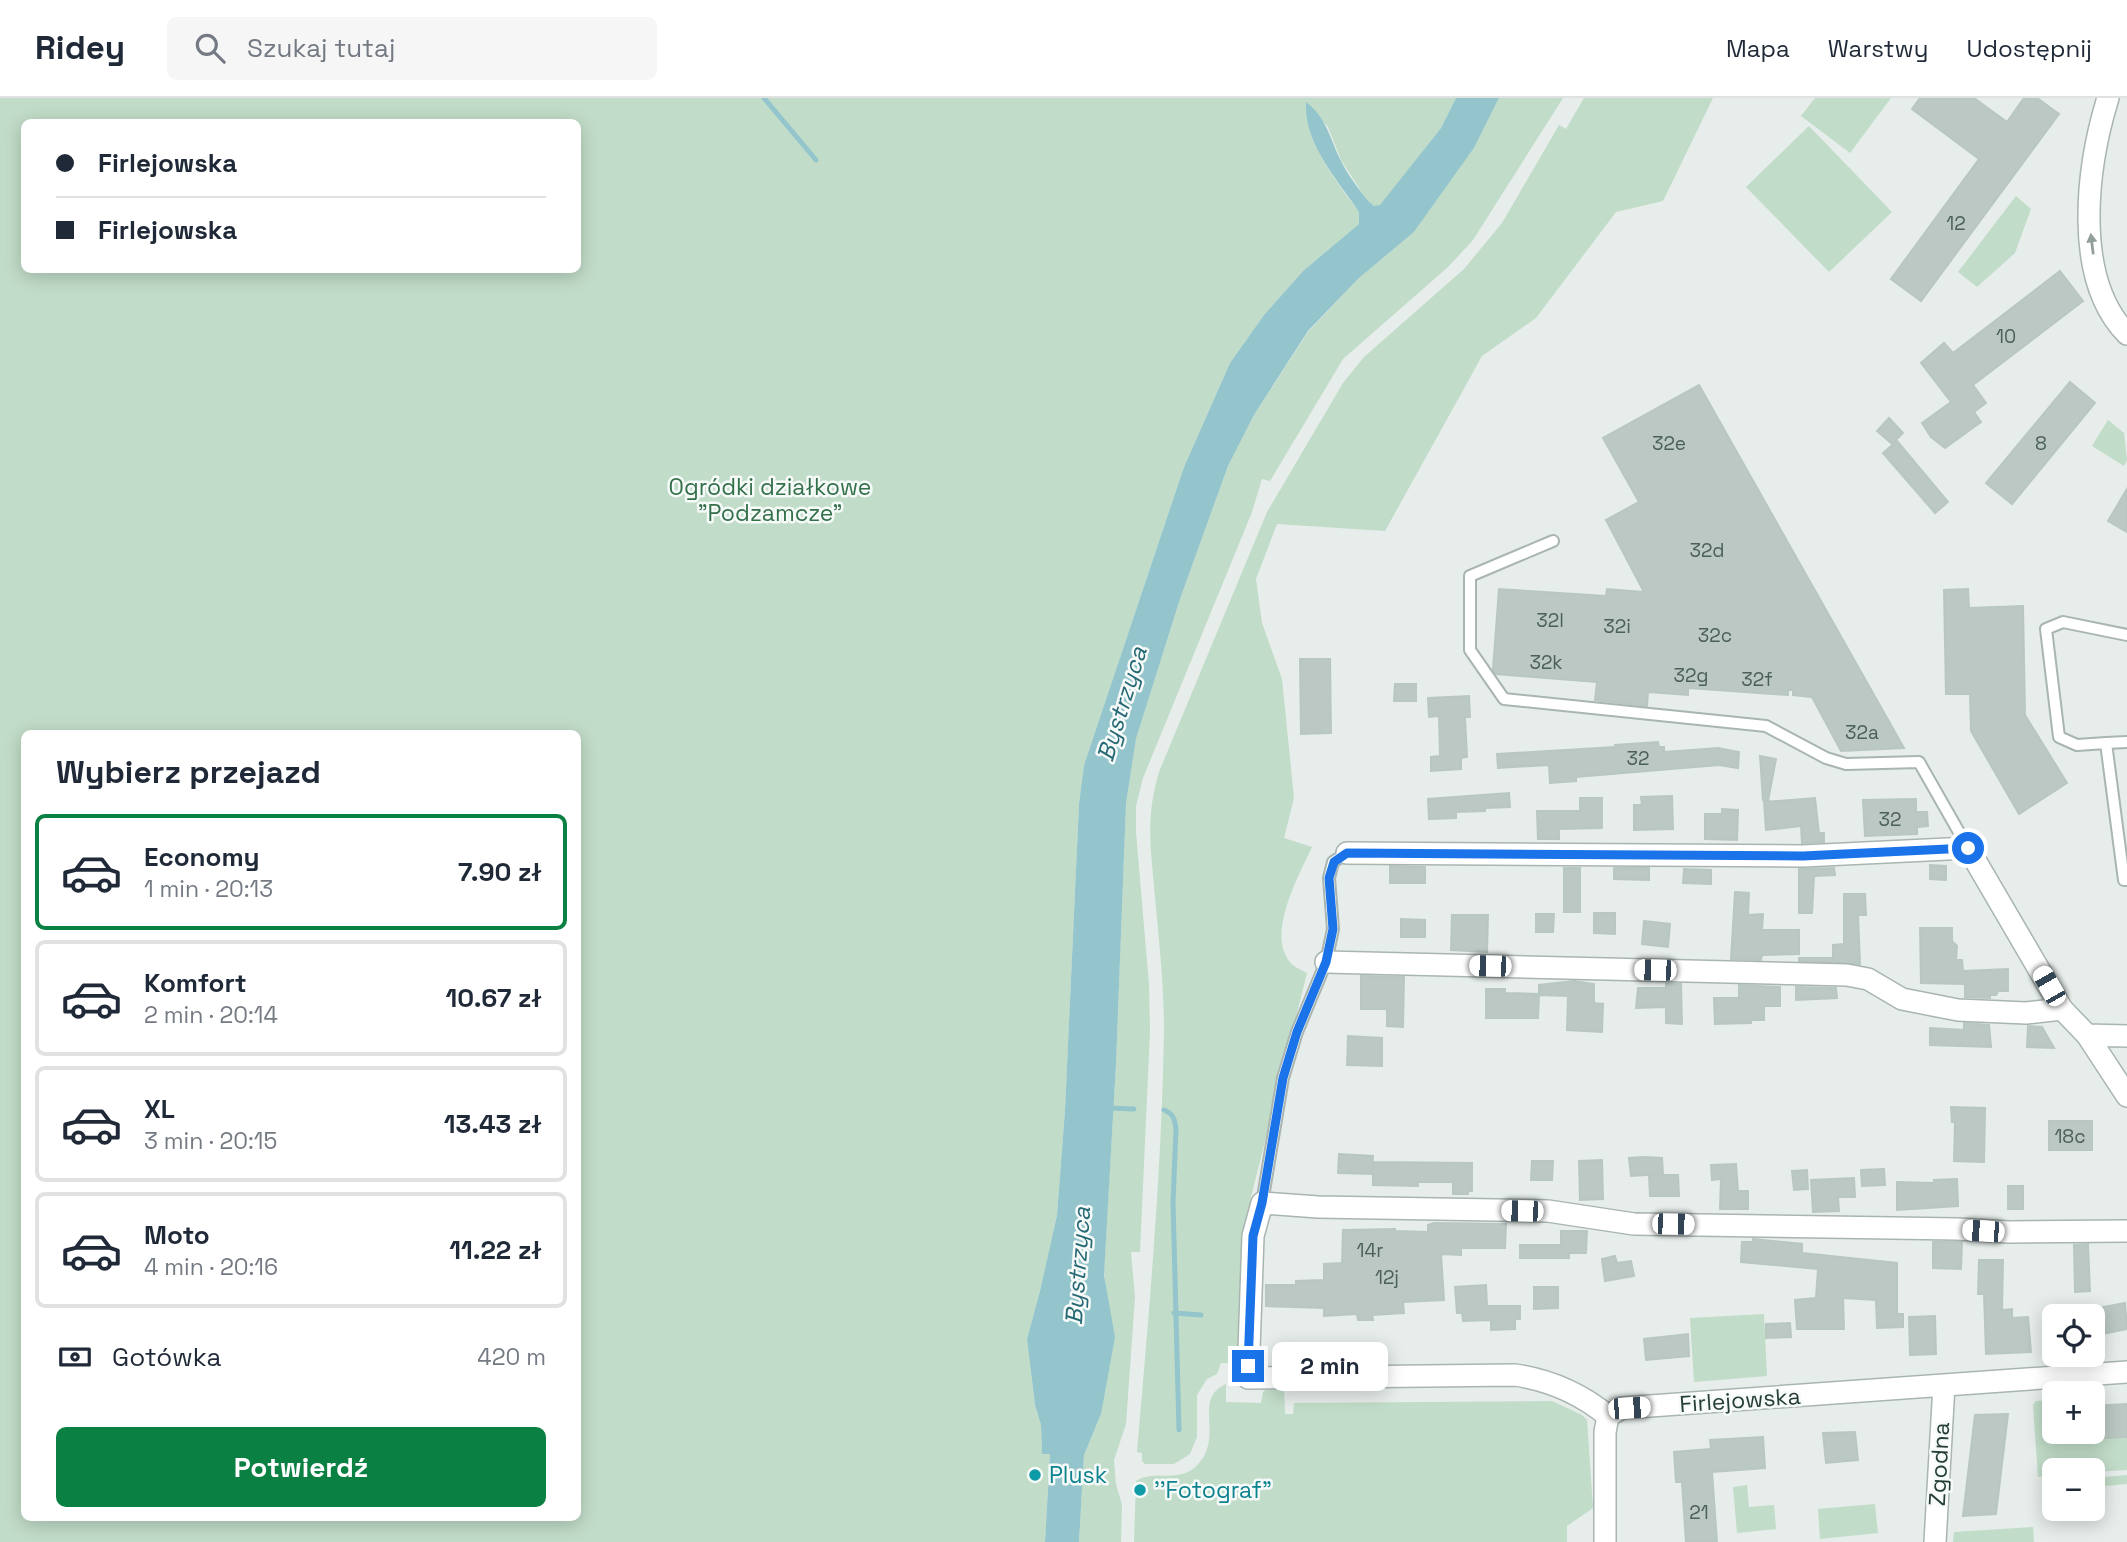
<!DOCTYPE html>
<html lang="pl">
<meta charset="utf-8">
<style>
:root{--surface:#fff;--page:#f6f6f7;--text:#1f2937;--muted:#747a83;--line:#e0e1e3;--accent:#0b8043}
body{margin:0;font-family:"Space Grotesk",sans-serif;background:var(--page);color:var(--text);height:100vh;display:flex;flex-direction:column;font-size:26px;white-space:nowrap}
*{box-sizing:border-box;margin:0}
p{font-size:23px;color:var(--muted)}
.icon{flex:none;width:38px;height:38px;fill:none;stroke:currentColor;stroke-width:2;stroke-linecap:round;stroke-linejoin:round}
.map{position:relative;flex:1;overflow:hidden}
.sheet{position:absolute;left:21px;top:632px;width:560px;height:791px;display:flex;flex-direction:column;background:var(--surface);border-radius:10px;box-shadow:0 4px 18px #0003}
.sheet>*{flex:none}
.banner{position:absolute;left:21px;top:21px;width:560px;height:154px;border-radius:10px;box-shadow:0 4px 18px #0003;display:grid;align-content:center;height:154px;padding:0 35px;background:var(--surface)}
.tools{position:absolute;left:2042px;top:1206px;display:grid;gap:14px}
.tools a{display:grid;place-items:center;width:63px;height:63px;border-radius:10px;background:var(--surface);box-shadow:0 4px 18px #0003;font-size:35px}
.end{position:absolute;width:32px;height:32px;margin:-16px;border:9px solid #1a73e8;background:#fff;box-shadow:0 0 0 4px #fff}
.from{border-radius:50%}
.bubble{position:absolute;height:49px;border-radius:10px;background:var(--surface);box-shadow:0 4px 18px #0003;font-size:23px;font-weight:700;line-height:49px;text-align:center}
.car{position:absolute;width:21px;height:42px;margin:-21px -10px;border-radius:9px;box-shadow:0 0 5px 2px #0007;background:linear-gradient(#fff 24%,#345 0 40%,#fff 0 76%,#345 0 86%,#fff 0)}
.banner b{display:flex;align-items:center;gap:24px;height:66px;font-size:26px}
.banner b+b{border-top:2px solid var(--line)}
.banner i{width:18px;height:18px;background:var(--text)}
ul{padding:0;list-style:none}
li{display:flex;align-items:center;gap:21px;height:116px;margin:0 14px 10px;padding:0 21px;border:4px solid var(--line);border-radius:10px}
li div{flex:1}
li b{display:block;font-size:26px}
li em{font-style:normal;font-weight:700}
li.current{border-color:var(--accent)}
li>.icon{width:63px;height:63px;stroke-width:1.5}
h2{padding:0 35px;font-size:32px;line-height:84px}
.pay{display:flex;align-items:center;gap:18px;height:77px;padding:0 35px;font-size:26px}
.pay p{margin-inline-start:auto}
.cta{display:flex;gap:14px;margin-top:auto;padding:14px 35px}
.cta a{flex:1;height:80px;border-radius:10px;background:var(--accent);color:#fff;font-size:28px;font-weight:700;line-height:80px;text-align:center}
header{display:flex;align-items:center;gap:42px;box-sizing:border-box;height:98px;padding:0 35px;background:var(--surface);border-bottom:2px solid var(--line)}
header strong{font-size:33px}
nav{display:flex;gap:38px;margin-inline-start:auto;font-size:24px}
.search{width:490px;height:63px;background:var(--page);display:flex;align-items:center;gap:18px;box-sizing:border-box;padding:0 24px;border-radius:10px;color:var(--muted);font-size:26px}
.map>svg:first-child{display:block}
.green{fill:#c1dcc8;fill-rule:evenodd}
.water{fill:#94c5cc}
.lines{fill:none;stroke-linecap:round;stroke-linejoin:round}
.stream{stroke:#94c5cc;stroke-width:5}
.building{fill:#bbc8c3;stroke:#b9c7c1;stroke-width:2}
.service-casing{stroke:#a9b5b1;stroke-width:14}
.minor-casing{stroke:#a9b5b1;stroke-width:24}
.service{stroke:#fff;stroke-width:10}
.minor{stroke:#fff;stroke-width:21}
.oneway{fill:#929e9b}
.route{stroke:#1a73e8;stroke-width:9}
.culture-dot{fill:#0f9aa8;stroke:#f6faf8;stroke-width:2.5}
.labels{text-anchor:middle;stroke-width:5;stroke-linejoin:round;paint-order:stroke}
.number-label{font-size:19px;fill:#4b605a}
.park-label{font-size:23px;fill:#34714b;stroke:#f6faf8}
.street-label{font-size:23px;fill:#263e37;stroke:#f6faf8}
.culture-label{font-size:23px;fill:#0d838f;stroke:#f6faf8;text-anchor:start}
.water-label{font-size:24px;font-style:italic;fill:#266975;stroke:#f6faf8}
</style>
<header>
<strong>Ridey</strong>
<div class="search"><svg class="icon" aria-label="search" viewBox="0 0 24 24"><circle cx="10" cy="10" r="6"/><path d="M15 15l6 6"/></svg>Szukaj tutaj</div>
<nav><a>Mapa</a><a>Warstwy</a><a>Udostępnij</a></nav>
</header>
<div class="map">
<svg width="2127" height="1444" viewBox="0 0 2127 1444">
<rect width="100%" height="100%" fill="#e6edea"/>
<path class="green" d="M0,0H1456L1441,30L1380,108H1374L1368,104L1341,62L1328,29L1306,5C1303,42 1338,86 1359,114V126L1303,173L1264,217L1230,265L1184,369L1084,667L1079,706L1065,1012L1057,1117L1040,1193L1027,1241L1035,1307L1041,1327L1042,1355L1050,1356L1045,1444H0ZM24,24H578V172H24ZM24,635H578V1419H24Z
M1499,0H1563L1473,142L1448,169L1343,261L1270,383L1262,381L1252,414L1143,680L1136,708V734L1149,887L1150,933L1140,1154H1131L1135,1199L1126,1326L1114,1362L1116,1386L1122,1407L1121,1444H1079L1084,1357L1101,1316L1106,1201L1104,1172L1116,966L1126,706L1136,641L1180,501L1228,368L1254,317L1308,234L1359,180L1414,134L1474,50Z
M1584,0H1713L1663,103L1616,114L1536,220L1482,258L1385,433L1277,426L1256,481L1262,525L1282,581L1294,700L1284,740L1312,749C1299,777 1267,834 1289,863C1292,868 1301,872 1307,875L1251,1099L1245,1140L1243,1265H1221L1217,1276L1207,1281L1197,1297V1339L1190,1356L1174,1366H1145L1142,1363V1355L1137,1354C1149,1214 1162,1072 1164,931C1164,887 1159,843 1155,799C1151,752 1145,721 1159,674L1267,414L1343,285L1364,259L1464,171L1502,125L1559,27L1566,31Z
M1815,0H1891L1850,55L1801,18Z
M1809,28L1892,114L1829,174L1746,89Z
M2016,98L2031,111L2015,155L1977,189L1958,174Z
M2108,322L2124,335L2127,362L2124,368L2092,348Z
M1764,1216L1767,1278L1694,1284L1690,1220Z
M1226,1286V1304L1261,1305L1263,1294L1271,1286L1284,1288L1285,1316H1293L1294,1305L1552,1303L1582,1317L1587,1322L1593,1410L1567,1428V1444H1134L1136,1383C1156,1369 1185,1391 1204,1358C1219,1331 1195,1300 1226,1286Z
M2054,1302V1308L2044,1309L2047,1345L2127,1340V1372L2093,1374V1372H2054V1377L2038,1379L2033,1307L2036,1303Z
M2127,1377V1386L2093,1389V1380Z
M1747,1387L1749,1409L1774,1407L1776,1431L1737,1435L1733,1389Z
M1875,1406L1878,1435L1820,1441L1818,1411Z
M2033,1429L2034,1444H1953L1954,1434Z"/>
<path class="water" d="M1456,0H1499L1474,50L1414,134L1359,180L1308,233L1254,317L1228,368L1180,501L1136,641L1126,706L1116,966L1104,1177L1115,1239L1101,1316L1084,1357L1079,1444H1045L1050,1356H1042L1041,1327L1035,1307L1027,1241L1040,1193L1057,1117L1065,1012L1079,706L1084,667L1184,369L1230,265L1264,217L1303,173L1359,126V114C1338,82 1303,45 1306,4C1326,19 1330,40 1340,61C1347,76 1358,90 1368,103L1374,108L1380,107L1441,30Z"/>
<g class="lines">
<path class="stream" d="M764,0L816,62
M1109,1010L1134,1011
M1164,1012C1174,1016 1175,1022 1176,1032L1173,1104L1179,1332
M1174,1215L1201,1217"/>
</g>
<path class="building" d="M1920,0H1974L2007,24L2024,0H2037L2059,16L1921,203L1891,181L1979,61L1912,11Z
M2060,173L2083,203L1973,287L1986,305L1974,314L1981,324L1945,350L1931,339L1922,325L1951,304L1921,265L1944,245L1953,255Z
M2070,284L2095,305L2012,406L1986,385Z
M1699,287L1817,496L1904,650L1841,653L1812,599L1793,597V592H1788V597L1688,590V597L1648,594L1647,608L1595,602L1597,584L1496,576L1493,571L1499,491L1606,498L1607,491L1644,494L1606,422L1639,404L1603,340Z
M1889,320L1903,335L1892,346L1877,333Z
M1897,343L1948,404L1935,415L1883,355Z
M2127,391V434L2108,423Z
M1968,491L1969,510L2023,508L2025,617L2067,685L2019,716L1971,633L1970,596H1946L1944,492Z
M1300,561H1330L1331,635L1301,636Z
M1395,586H1416V603H1394Z
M1469,598L1470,619H1465L1467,659L1461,660V671L1431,673V659L1440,658L1439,618L1429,619L1428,600Z
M1658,644L1659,649H1664V654L1718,650L1739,654L1738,670L1719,667L1576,679V683L1550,685L1549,667L1498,670L1497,656L1615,649V647Z
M1760,658L1776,661L1768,703L1763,702Z
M1509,695L1510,709L1485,710V713L1456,714V720L1429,721L1428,701Z
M1672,698L1673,731L1634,732V707H1642L1641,699Z
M1580,700H1602V730L1559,731V741H1538L1537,713H1580Z
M1815,700L1819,735H1824V744L1802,745L1801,728L1766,732L1764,704Z
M1916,701V714H1927L1928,728L1917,729V736L1865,738L1863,702Z
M1722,711L1738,712L1737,742L1705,741V716H1722Z
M1930,767L1946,768V782L1930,781Z
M1390,768L1425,769V785H1390Z
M1564,770H1580V814H1564Z
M1614,770H1649V782L1614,781Z
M1834,770L1835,777L1814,778L1812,815H1799V771Z
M1684,771L1711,772V786L1683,785Z
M1735,794L1749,795L1748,817L1763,816L1762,832H1799V856L1762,857L1761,862L1731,861Z
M1844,796H1865L1866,817H1858L1860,866L1799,863V860H1833V847L1844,846Z
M1594,815H1615V836L1594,835Z
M1536,816H1554L1553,834H1536Z
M1452,817H1488L1487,854L1451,852Z
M1401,821L1425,822V839H1401Z
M1644,823L1670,826L1668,849L1642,846Z
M1920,830H1952V843L1957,848L1956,862H1962L1963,873L2008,871V893H1998L1996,897H1990V900L1965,899V886L1921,885Z
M1361,878L1404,879L1403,929L1387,928V911H1361Z
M1574,883L1594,886V905L1603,906L1602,934L1567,932L1568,898L1539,897V887Z
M1666,886H1681L1682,926L1666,925V909L1636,910L1638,890H1666Z
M1739,887L1780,889V908H1764V922H1751V925L1715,926L1714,900H1739Z
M1796,889L1836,890L1837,900L1796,902Z
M1486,891H1505V895L1539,896L1538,920H1486Z
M1964,925L1989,927L1991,949L1930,947V930L1964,932Z
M2028,928L2042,929L2054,950L2027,949Z
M1348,938L1382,940V968L1347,967Z
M1951,1009L1985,1010L1984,1064L1954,1063L1955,1024H1952Z
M2049,1023H2092V1052H2049Z
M1339,1056L1373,1058L1372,1076L1338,1075Z
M1644,1059L1662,1060L1663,1076L1631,1078L1629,1060Z
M1602,1062L1603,1101L1580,1102L1579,1063Z
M1532,1063H1553L1552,1082H1531Z
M1373,1064L1472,1065V1093H1468V1096H1453V1084H1418V1088L1373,1087Z
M1736,1066L1738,1093H1748V1111H1720L1721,1081L1712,1082L1711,1067Z
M1884,1071L1885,1087L1862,1088L1861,1072Z
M1807,1072L1808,1091L1794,1092L1792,1073Z
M1649,1077H1678L1679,1098H1650Z
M1854,1080L1855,1099H1838L1839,1113L1813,1114L1811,1082Z
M1957,1081L1958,1108L1897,1112V1084L1934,1085V1082Z
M2008,1088H2023V1111H2008Z
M1434,1125L1506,1126L1505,1150H1461V1157L1441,1156L1444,1202L1403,1204L1404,1215L1372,1217L1373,1222H1358L1357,1216L1324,1218V1210L1266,1208V1187H1296V1183L1324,1182V1166L1342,1165L1343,1132L1395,1131V1133L1428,1134V1127Z
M1561,1133H1587L1586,1155H1569V1160H1520V1147H1561Z
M1753,1141L1802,1146V1155L1897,1165V1216H1903V1229L1877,1230L1876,1202L1843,1200L1844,1231H1797L1795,1202L1816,1200L1818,1171L1741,1164L1742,1144H1753Z
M1933,1144H1962L1961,1171L1933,1170Z
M2088,1146L2090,1193L2075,1194L2074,1147Z
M1615,1158L1617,1165L1631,1163L1634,1178L1605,1183L1602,1161Z
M1979,1162H2003L2002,1212L2012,1211V1220L2028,1219L2031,1254L1986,1256L1984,1196H1978Z
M1486,1187L1487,1208H1520V1221H1515V1231L1491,1232V1222L1463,1223L1462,1215H1457L1455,1189Z
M1534,1189H1558V1210L1534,1211Z
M2125,1205L2127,1231L2093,1238V1211Z
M1935,1218L1936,1256L1910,1257L1909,1219Z
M1790,1225L1791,1239L1766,1240V1226Z
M1688,1236L1689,1258L1646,1262L1644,1241Z
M2127,1306V1339L2093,1341V1308Z
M2008,1316L1996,1416L1963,1418L1975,1317Z
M1855,1334L1858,1362L1826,1365L1823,1335Z
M1763,1339L1765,1370L1712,1374L1717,1444H1686L1682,1384H1676L1674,1354L1711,1351L1710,1342Z"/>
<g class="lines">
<g class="service-casing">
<path id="service" d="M1553,443L1470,478V552L1504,601L1766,628L1826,660L1846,666L1919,664L1968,750
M2127,644L2106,645L2124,782H2127
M2106,645L2077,647L2059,639L2046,531L2063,524L2127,537
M1262,1105L1283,980L1297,934L1326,864L1333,831L1329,780L1333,764L1347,755"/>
</g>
<g class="minor-casing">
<path id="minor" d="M2108,0C2087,68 2072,180 2127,236
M1347,755L1803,758L1968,750L2062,911L2087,937L2127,998
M1326,864L1847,877L1868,881L1902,901L1958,912L2026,915L2062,911
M2087,937L2127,938
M1608,1318C1581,1296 1549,1282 1515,1277L1248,1280L1253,1138L1262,1105L1318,1109L1548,1113L1634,1126L1957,1131L2009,1134L2127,1133
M1608,1318L1622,1310L2127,1274
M1605,1444V1334L1608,1318
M1935,1444L1944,1287"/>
</g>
<use href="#service" class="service"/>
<use href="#minor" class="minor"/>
</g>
<defs><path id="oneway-solid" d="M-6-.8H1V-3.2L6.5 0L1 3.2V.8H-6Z" transform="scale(1.75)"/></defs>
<use class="oneway" href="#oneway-solid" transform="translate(2092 146) rotate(-97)"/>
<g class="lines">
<path class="route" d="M1248,1268L1253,1138L1262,1105L1283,980L1297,934L1326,864L1333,831L1329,780L1334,764L1347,755L1803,758L1968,750"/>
</g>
<g class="culture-dot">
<circle cx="1035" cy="1377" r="7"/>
<circle cx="1140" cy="1392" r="7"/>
</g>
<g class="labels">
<g class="number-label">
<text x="1956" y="132">12</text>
<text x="2006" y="245">10</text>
<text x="1669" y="352">32e</text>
<text x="2041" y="352">8</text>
<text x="1707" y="459">32d</text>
<text x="1550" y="529">32l</text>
<text x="1617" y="535">32i</text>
<text x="1715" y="544">32c</text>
<text x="1546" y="571">32k</text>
<text x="1691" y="584">32g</text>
<text x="1757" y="588">32f</text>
<text x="1862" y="641">32a</text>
<text x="1638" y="667">32</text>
<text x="1890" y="728">32</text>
<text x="2070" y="1045">18c</text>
<text x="1370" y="1159">14r</text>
<text x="1387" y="1186">12j</text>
<text x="1699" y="1421">21</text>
</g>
<g class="park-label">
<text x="770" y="397">Ogródki działkowe<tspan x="770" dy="26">"Podzamcze"</tspan></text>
</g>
<g class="street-label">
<text transform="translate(1740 1302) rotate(-4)" y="8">Firlejowska</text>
<text transform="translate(1939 1366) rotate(-87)" y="8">Zgodna</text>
</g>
<g class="culture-label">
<text x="1049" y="1385">Plusk</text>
<text x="1154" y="1400">''Fotograf"</text>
</g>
<g class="water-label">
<text transform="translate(1122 606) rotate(-73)" y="8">Bystrzyca</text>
<text transform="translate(1078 1168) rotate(-86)" y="8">Bystrzyca</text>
</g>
</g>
</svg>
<div class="tools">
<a><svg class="icon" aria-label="locate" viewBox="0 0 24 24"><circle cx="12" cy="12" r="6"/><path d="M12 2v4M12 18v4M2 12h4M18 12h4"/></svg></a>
<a>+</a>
<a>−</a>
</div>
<i class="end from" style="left:1968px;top:750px"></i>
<i class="end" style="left:1248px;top:1268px"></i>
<div class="bubble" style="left:1272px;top:1244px;width:116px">2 min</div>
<i class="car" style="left:1490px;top:868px;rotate:271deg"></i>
<i class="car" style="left:1655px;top:872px;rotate:271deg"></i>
<i class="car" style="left:2049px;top:888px;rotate:330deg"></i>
<i class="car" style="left:1522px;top:1113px;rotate:271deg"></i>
<i class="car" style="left:1673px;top:1126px;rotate:91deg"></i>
<i class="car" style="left:1983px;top:1133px;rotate:274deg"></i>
<i class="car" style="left:1629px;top:1310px;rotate:86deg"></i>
<div class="banner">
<b><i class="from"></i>Firlejowska</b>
<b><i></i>Firlejowska</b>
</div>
<section class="sheet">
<h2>Wybierz przejazd</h2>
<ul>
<li class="current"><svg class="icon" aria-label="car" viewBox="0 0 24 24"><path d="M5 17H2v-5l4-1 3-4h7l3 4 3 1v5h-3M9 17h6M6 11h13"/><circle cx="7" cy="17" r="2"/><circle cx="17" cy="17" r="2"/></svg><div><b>Economy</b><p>1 min · 20:13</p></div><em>7.90 zł</em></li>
<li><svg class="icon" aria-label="car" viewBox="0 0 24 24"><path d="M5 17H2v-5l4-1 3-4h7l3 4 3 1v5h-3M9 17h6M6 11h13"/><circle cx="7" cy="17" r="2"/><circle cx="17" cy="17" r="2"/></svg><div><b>Komfort</b><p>2 min · 20:14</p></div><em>10.67 zł</em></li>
<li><svg class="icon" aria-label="car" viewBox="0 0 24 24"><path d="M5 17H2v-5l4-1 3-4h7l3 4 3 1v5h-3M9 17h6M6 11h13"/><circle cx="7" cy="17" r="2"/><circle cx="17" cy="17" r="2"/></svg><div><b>XL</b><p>3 min · 20:15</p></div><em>13.43 zł</em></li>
<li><svg class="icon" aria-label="car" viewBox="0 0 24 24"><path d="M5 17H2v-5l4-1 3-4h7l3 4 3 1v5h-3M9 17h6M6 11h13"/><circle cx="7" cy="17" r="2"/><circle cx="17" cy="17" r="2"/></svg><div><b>Moto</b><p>4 min · 20:16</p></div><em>11.22 zł</em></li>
</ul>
<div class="pay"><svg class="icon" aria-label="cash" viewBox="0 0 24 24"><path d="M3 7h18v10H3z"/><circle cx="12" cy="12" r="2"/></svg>Gotówka<p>420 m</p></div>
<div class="cta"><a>Potwierdź</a></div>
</section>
</div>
